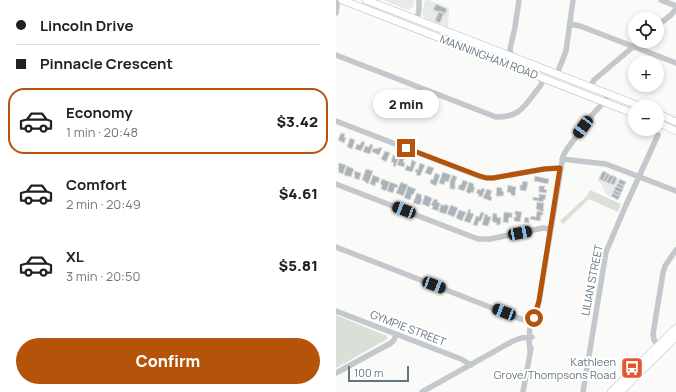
<!DOCTYPE html>
<meta charset="utf-8">
<style>
:root{--surface:#fff;--page:#f2f2f2;--text:#202124;--muted:#757577;--line:#e0e0e0;--accent:#b45309}
body{margin:0;font-family:Manrope,sans-serif;background:var(--page);color:var(--text);height:100vh;display:flex;flex-direction:column;font-size:15px;white-space:nowrap}
*{box-sizing:border-box;margin:0}
p{font-size:13px;color:var(--muted)}
.icon{flex:none;width:22px;height:22px;fill:none;stroke:currentColor;stroke-width:2;stroke-linecap:round;stroke-linejoin:round}
.map{position:relative;flex:1;overflow:hidden}
.details{display:flex;flex-direction:column;background:var(--surface);width:336px}
.details>*{flex:none}
.guide{display:grid;align-content:center;height:88px;padding:0 16px;background:var(--surface)}
.fabs{position:absolute;left:292px;top:12px;display:grid;gap:8px}
.fabs a{display:grid;place-items:center;width:36px;height:36px;border-radius:50%;background:var(--surface);box-shadow:0 2px 6px #0003;font-size:20px}
.scale{position:absolute;left:12px;bottom:10px;width:61px;box-sizing:border-box;padding-left:4px;border:2px solid #657683;border-top:0;font-size:11px;line-height:14px;white-space:nowrap;color:#657683;-webkit-text-stroke:3px #fff;paint-order:stroke}
.end{position:absolute;width:18px;height:18px;margin:-9px;border:5px solid #b45309;background:#fff;box-shadow:0 0 0 2px #fff}
.from{border-radius:50%}
.bubble{position:absolute;height:28px;border-radius:14px;background:var(--surface);box-shadow:0 2px 6px #0003;font-size:13px;font-weight:800;line-height:28px;text-align:center}
.car{position:absolute;width:12px;height:24px;margin:-12px -6px;border-radius:5px;box-shadow:0 0 3px 1px #0007;background:linear-gradient(#222 24%,#8ab4d8 0 40%,#222 0 76%,#8ab4d8 0 86%,#222 0)}
.guide b{display:flex;align-items:center;gap:14px;height:38px;font-size:15px}
.guide b+b{border-top:1px solid var(--line)}
.guide i{width:10px;height:10px;background:var(--text)}
ul{padding:0;list-style:none}
li{display:flex;align-items:center;gap:12px;height:66px;margin:0 8px 6px;padding:0 8px;border:2px solid transparent;border-radius:16px}
li div{flex:1}
li b{display:block;font-size:15px}
li em{font-style:normal;font-weight:800}
li.selected{border-color:var(--accent)}
li>.icon{width:36px;height:36px;stroke-width:1.5}
.primary-button{display:flex;gap:8px;margin-top:auto;padding:8px 16px}
.primary-button a{flex:1;height:46px;border-radius:24px;background:var(--accent);color:#fff;font-size:16px;font-weight:800;line-height:46px;text-align:center}
main{display:flex;flex:1;min-height:0}
.map>svg:first-child{display:block}
.built{fill:#e8e9e9}
.green{fill:#dadfd7}
.building{fill:#aab3b9;stroke:#dcdcda}
.lines{fill:none;stroke-linecap:round;stroke-linejoin:round}
.major-casing{stroke:#b5babe;stroke-width:8}
.minor{stroke:#c3c8cc;stroke-width:5.5}
.major{stroke:#fff;stroke-width:7}
.route{stroke:#b45309;stroke-width:5}
.labels{text-anchor:middle;stroke-width:4;stroke-linejoin:round;paint-order:stroke}
.street-label{font-size:11px;fill:#657683;stroke:#fff}
.poi-label{font-size:11px;fill:#657683;stroke:#fff;text-anchor:end}
</style>
<main>
<section class="details">
<div class="guide">
<b><i class="from"></i>Lincoln Drive</b>
<b><i></i>Pinnacle Crescent</b>
</div>
<ul>
<li class="selected"><svg class="icon" aria-label="car" viewBox="0 0 24 24"><path d="M5 17H2v-5l4-1 3-4h7l3 4 3 1v5h-3M9 17h6M6 11h13"/><circle cx="7" cy="17" r="2"/><circle cx="17" cy="17" r="2"/></svg><div><b>Economy</b><p>1 min · 20:48</p></div><em>$3.42</em></li>
<li><svg class="icon" aria-label="car" viewBox="0 0 24 24"><path d="M5 17H2v-5l4-1 3-4h7l3 4 3 1v5h-3M9 17h6M6 11h13"/><circle cx="7" cy="17" r="2"/><circle cx="17" cy="17" r="2"/></svg><div><b>Comfort</b><p>2 min · 20:49</p></div><em>$4.61</em></li>
<li><svg class="icon" aria-label="car" viewBox="0 0 24 24"><path d="M5 17H2v-5l4-1 3-4h7l3 4 3 1v5h-3M9 17h6M6 11h13"/><circle cx="7" cy="17" r="2"/><circle cx="17" cy="17" r="2"/></svg><div><b>XL</b><p>3 min · 20:50</p></div><em>$5.81</em></li>
</ul>
<div class="primary-button"><a>Confirm</a></div>
</section>
<div class="map">
<svg width="340" height="392" viewBox="0 0 340 392">
<rect width="100%" height="100%" fill="#fafaf8"/>
<path class="built" d="M47,0H78L77,7L72,10Z
M89,0H92L113,8L112,27L90,19L86,15Z
M266,171L290,182L282,200L270,194L265,183L261,181Z"/>
<path class="green" d="M254,190L285,204L282,212L253,199L227,224L224,221L251,196Z
M0,315L51,336V339L0,368Z"/>
<path class="building" d="M100,4L111,9L109,14L97,10Z
M103,11L108,13L104,23L99,21Z
M5,133L9,134L8,137L10,138L8,143L2,140Z
M14,138L19,140L16,149L11,147Z
M26,141L29,143L25,151L19,149L21,144L24,145Z
M34,144L37,145L34,154L27,152L29,146L33,147Z
M43,147L46,148L43,155L36,152L37,148L39,149L40,148L43,149Z
M49,151L54,153L50,162L45,159Z
M57,155L63,157L59,167L57,166L58,163L55,162Z
M64,157L69,158L67,162L69,163L68,167L61,165Z
M76,160L80,162L76,172L69,170L71,165L74,167Z
M3,163L10,165L7,174L2,172L3,170L2,169L3,166L2,165Z
M84,163L89,165L84,176L80,175L81,172H79L80,169L82,170Z
M11,166L18,169L15,177L8,175Z
M92,166L98,168L95,175L89,173Z
M30,169L37,171L32,184L29,182V181L26,180Z
M19,171L25,173L23,180L18,178L19,175L18,174Z
M267,171L271,173L267,181L263,179Z
M107,172L115,175L112,182L109,181L108,185L103,183Z
M99,173L104,175L100,186L94,183L95,179L97,180Z
M271,173L274,175L270,182L267,181Z
M37,175L44,178L42,183L40,182L39,186L34,184Z
M117,175L121,177L119,182V189H114V181Z
M274,175L278,176L274,184L270,182Z
M199,176L213,179L212,184L198,181Z
M278,176L281,178L278,185L274,183Z
M46,179L54,182L50,191L45,189L46,185L44,184Z
M284,179L290,182L288,186L282,183Z
M127,180L132,182L128,191L122,189L123,185H125Z
M187,181L192,182L190,191L184,190V185H186Z
M54,182L62,185L61,188L59,187L57,193L51,191Z
M65,182L72,185L67,196L60,193Z
M133,182L138,184L137,187H139L137,193L135,192L134,194L130,192Z
M282,183L288,186L287,189L280,186Z
M172,185L180,187L179,196L175,195V193L171,192Z
M72,186L80,189L77,195L76,194L74,200L68,198Z
M203,186H209L208,189L211,190L210,193L203,192Z
M280,186L287,189L285,193L278,190Z
M161,187L166,188V191L168,192L167,196H160Z
M146,188L149,189L146,197L142,196L143,194L140,193L142,189L145,190Z
M151,189L156,191L154,196L156,197L155,201L147,198Z
M278,190L285,193L284,196L277,193Z
M81,193L86,195L85,198L86,199L84,205L77,203Z
M277,193L284,196L282,200L275,196Z
M203,194L210,195L209,200L208,199L207,202L197,200V197L203,198Z
M89,195L96,198L93,207L86,204Z
M98,199L102,200L101,202L104,203L102,211L96,209L97,206L95,205Z
M201,202L208,203L207,212L203,211V210L200,209Z
M105,204L108,206L109,204L113,206L110,214L103,212Z
M115,205L122,208L118,217L111,214Z
M133,209L135,210L134,213L138,214L134,223L128,221Z
M123,210L130,212L126,221L120,218Z
M179,211L186,212L184,222L178,221V217H180V215H179Z
M201,211L207,212V215H205L204,221L194,219L195,216L200,217Z
M145,212L148,213L145,221H143L141,226L137,225L140,216L143,217Z
M168,212L176,213V218L173,217L172,223L167,222Z
M157,213L161,214V217L165,218L164,225H160L161,223L157,222V221H156Z
M149,214L152,215L151,216L155,217L152,226L146,225Z
M189,217L193,218V223L188,222Z"/>
<g class="lines">
<g class="major-casing">
<path id="major" d="M6,0L299,114
M30,0L306,107
M321,113L340,122
M321,122L340,131
M275,392L340,328
M284,392L340,337"/>
</g>
<path class="minor" d="M325,0L340,6
M0,13L2,0
M81,20L83,9V0
M234,24L244,26L340,63
M321,26L335,15L340,9
M0,55L160,117C181,117 186,110 198,94C202,89 206,85 208,78
M175,56L174,49L179,27L183,0
M221,74L230,51L237,0
M254,87L258,80L304,41
M0,121L145,177L157,178L208,169L224,168
M226,159L270,164L340,191
M0,184L142,239H154L207,228L214,229
M0,247L182,318L192,321L197,324
M0,311L125,359L135,365
M323,346L318,340L317,334L327,273L329,266L340,250
M194,351L193,338L194,327L195,322L199,316L203,301L227,156L231,149L257,114L268,102L272,94
M0,373L55,343L58,340L60,334
M86,392L177,341L185,338L196,337
M187,392L195,348
M247,392L270,252L290,205L322,135"/>
<use href="#major" class="major"/>
</g>
<g class="lines">
<path class="route" d="M70,148L141,175L150,178H157L208,169L224,168L203,301L198,318"/>
</g>
<defs>
<g id="bus-square" transform="scale(1.15)"><rect x="-9" y="-9" width="18" height="18" rx="4" fill="#e4572e" stroke="#fff"/><path d="M-5-6H5V4H4V6H2V4H-2V6H-4V4H-5ZM-3.5-4V0h7V-4ZM-3.5 1.2v1.5H-2V1.2ZM2 1.2v1.5H3.5V1.2Z" fill="#fff"/></g>
</defs>
<g fill-rule="evenodd">
<use href="#bus-square" x="296" y="368"/>
</g>
<g class="labels">
<g class="street-label">
<text transform="translate(153 57) rotate(21)" y="4">MANNINGHAM ROAD</text>
<text transform="translate(256 280) rotate(-79)" y="4">LILIAN STREET</text>
<text transform="translate(72 328) rotate(21)" y="4">GYMPIE STREET</text>
</g>
<g class="poi-label">
<text x="280" y="366">Kathleen<tspan x="280" dy="13">Grove/Thompsons Road</tspan></text>
</g>
</g>
</svg>
<div class="fabs">
<a><svg class="icon" aria-label="locate" viewBox="0 0 24 24"><circle cx="12" cy="12" r="6"/><path d="M12 2v4M12 18v4M2 12h4M18 12h4"/></svg></a>
<a>+</a>
<a>−</a>
</div>
<div class="scale">100 m</div>
<i class="end from" style="left:198px;top:318px"></i>
<i class="end" style="left:70px;top:148px"></i>
<div class="bubble" style="left:37px;top:90px;width:66px">2 min</div>
<i class="car" style="left:247px;top:127px;rotate:217deg"></i>
<i class="car" style="left:68px;top:210px;rotate:291deg"></i>
<i class="car" style="left:184px;top:233px;rotate:79deg"></i>
<i class="car" style="left:98px;top:285px;rotate:111deg"></i>
<i class="car" style="left:168px;top:312px;rotate:291deg"></i>
</div>
</main>
